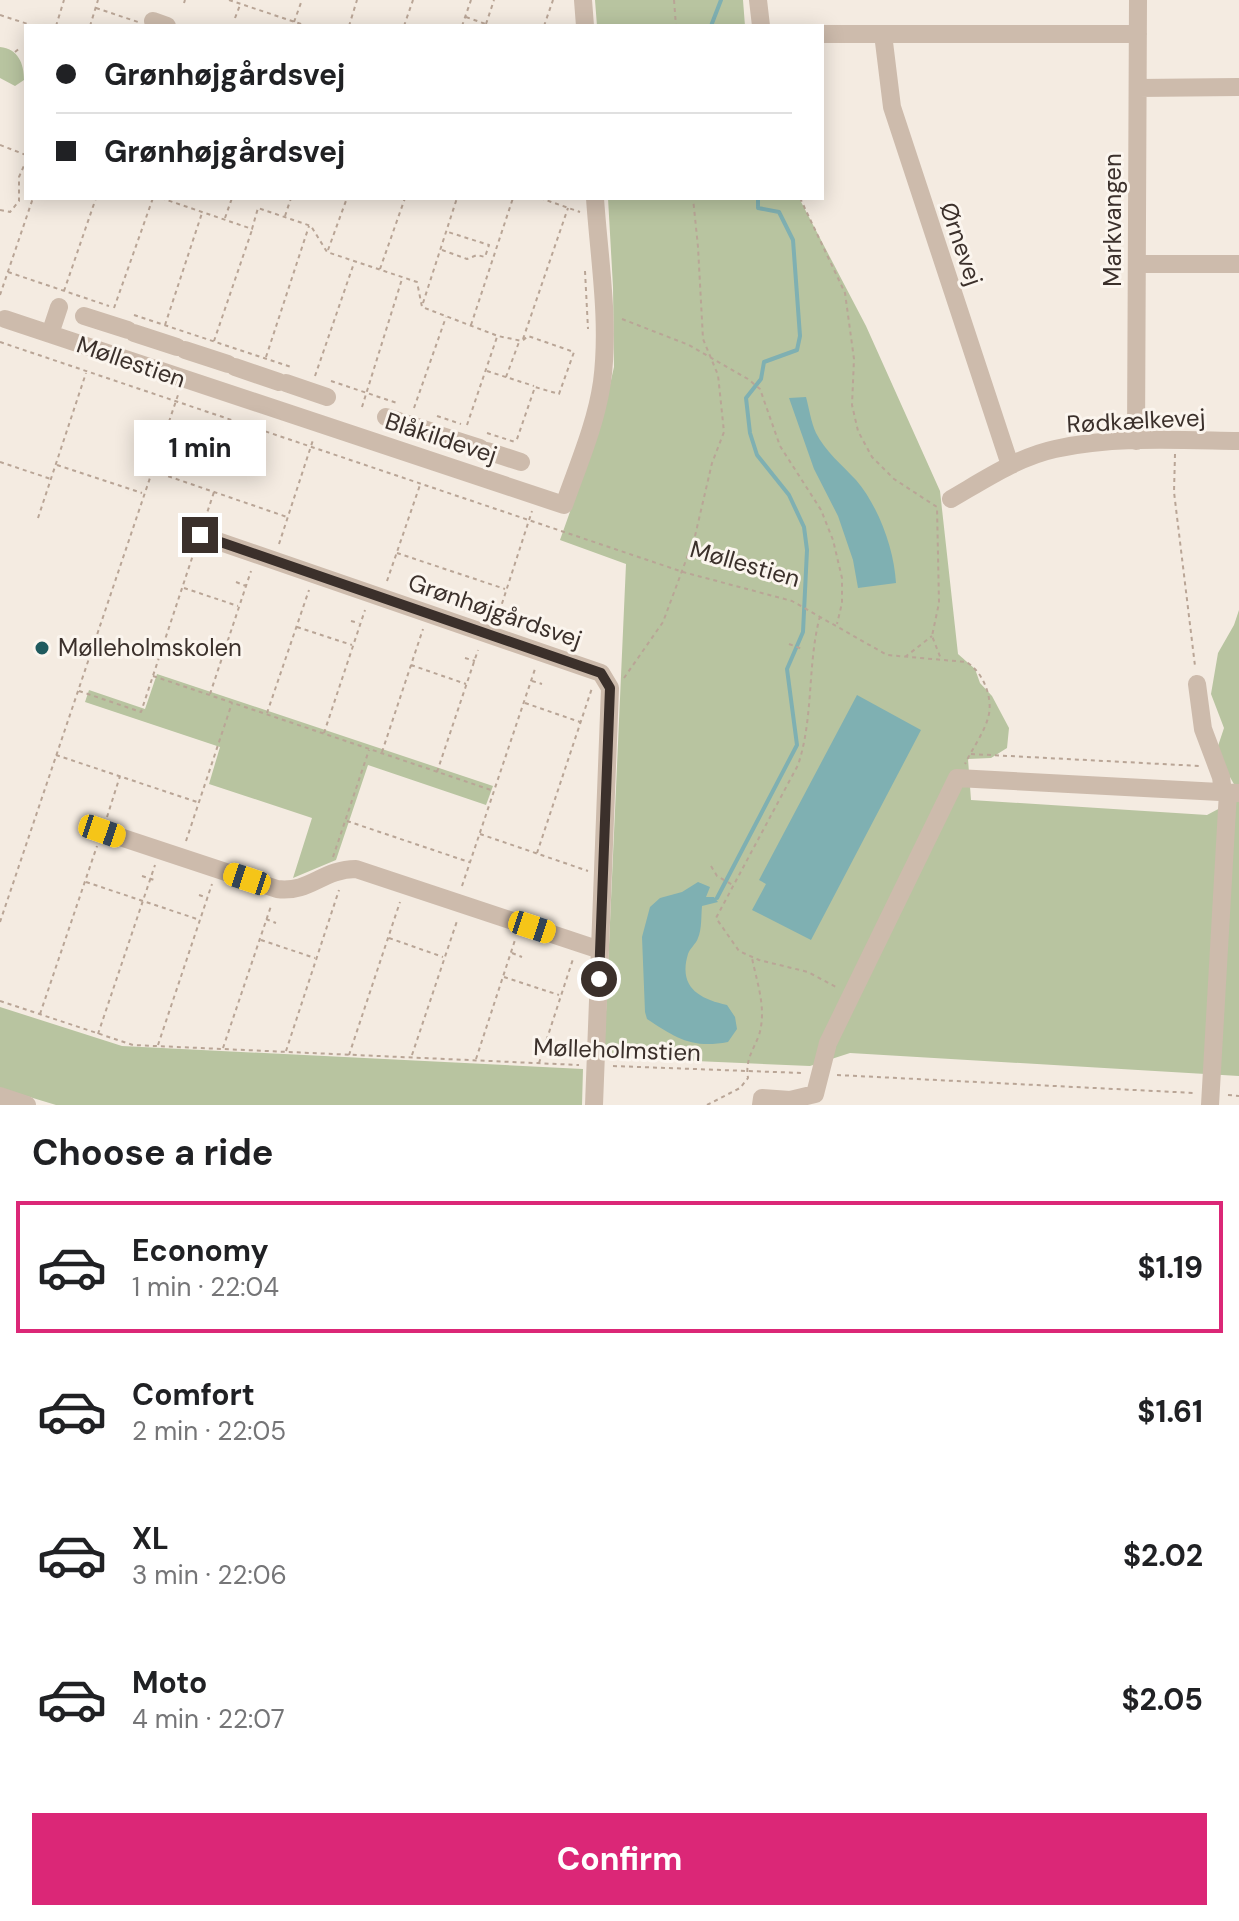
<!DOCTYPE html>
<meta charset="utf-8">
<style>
:root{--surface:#fff;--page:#f2f2f2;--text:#202124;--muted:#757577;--line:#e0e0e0;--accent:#db2777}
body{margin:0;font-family:"DM Sans",sans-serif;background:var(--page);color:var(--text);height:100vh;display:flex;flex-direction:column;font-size:30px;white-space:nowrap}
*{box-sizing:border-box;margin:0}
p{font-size:26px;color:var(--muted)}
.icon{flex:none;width:44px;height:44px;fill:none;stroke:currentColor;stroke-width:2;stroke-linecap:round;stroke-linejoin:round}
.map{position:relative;height:1105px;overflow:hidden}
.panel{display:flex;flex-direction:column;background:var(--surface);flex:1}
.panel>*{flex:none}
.hud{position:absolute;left:24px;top:24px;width:800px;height:176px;border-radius:0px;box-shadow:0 4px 20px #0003;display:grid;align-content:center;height:176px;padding:0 32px;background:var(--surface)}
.end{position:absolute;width:36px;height:36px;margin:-18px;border:10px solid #3b302b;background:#fff;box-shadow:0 0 0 4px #fff}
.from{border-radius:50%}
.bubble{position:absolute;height:56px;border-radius:0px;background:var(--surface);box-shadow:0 4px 20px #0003;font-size:26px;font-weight:700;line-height:56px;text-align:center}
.car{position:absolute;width:24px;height:48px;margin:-24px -12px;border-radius:10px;box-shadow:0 0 6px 2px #0007;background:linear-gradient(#f5c518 24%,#345 0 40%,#f5c518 0 76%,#345 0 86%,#f5c518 0)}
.hud b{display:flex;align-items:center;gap:28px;height:76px;font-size:30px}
.hud b+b{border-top:2px solid var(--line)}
.hud i{width:20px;height:20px;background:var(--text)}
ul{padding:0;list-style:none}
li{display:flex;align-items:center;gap:24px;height:132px;margin:0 16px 12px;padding:0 16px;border:4px solid transparent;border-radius:0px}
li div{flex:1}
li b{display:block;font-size:30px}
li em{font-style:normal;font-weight:700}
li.active{border-color:var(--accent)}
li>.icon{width:72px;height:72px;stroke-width:1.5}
h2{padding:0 32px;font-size:36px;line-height:96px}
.cta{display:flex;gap:16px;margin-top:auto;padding:16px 32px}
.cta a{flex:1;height:92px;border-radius:0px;background:var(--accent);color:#fff;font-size:32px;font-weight:700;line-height:92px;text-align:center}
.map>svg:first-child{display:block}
.green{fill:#b8c4a0}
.water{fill:#7fb0b2}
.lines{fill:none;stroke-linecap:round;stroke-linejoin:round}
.stream{stroke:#7fb0b2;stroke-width:4}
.path{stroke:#b9a596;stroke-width:2;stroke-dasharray:4 4;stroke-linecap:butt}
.minor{stroke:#cdbbac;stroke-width:18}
.route{stroke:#3b302b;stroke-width:10}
.poi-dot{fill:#1f5a5e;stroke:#fbf5ee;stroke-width:3}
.labels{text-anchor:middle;stroke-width:6;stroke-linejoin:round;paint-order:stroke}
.street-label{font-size:24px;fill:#3b302b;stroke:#fbf5ee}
.poi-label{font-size:24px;fill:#3b302b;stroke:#fbf5ee;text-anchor:start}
</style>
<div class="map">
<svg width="1239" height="1105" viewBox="0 0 1239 1105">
<rect width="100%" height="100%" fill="#f4ebe1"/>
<path class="green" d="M595,0H743L745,26H597Z
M0,47C18,49 24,63 24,80L15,86L0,78Z
M608,198H799L866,326L940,491L958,654L975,669L980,683L992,696L1009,728L1007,748L991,758L968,759L971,800L1207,815L1239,798V1076L850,1053L810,1066L604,1057L626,564L560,540L601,424L614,367L613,287Z
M1239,610V786H1235L1216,752L1224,728L1211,694L1218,653L1234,625Z
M157,674L493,786L486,805L368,765L336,860L293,878L312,818L209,784L220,747L85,702L89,690L145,709Z
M0,1007L122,1046L583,1069L582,1105H56L0,1088Z"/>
<path class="water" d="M806,397C809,408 811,422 816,433C825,451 842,465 856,480C879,507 894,549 896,583L858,588L853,560L838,516L814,469L789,398Z
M857,695L921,730L811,940L752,910L766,884L759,880Z
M698,882L710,887L706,897H714L718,902L702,906C701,916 702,929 698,938C696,944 690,948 688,954C678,987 699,999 727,1005L735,1017L737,1029L728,1042C692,1049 676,1038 647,1019L645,1012L642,937L650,907L660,898L682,892Z"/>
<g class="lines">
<path class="stream" d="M711,26L721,0
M717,898L797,745L787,669L803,632L807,550L804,527L789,495L757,455L750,433L746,398L761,379L764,362L797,350L800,336L793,240L779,212L758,208V198"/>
<path class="path" d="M229,0L307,26
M674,0L676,26
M184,3L185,0
M96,8L138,22
M0,15L34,26
M466,17L491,26
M235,18L240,5
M294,22L302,0
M486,24L494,0
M56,26L64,0
M90,26L98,0
M349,26L357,0
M404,26L413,0
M462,26L471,0
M544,26L553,0
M15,52L21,47
M0,145L26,155
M161,198L252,229L258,208L311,226L327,252L417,282L422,307L498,336L522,341L528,336L574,352L559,394L535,387L516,442
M540,198L580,212
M800,198L845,293L854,359L852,405L858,431L872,457L894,479L937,507L939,603L932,636L941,659
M0,210L10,212L19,201V177L26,161
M285,216L291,198
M225,218L232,198
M328,250L347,198
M442,250L467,259L477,255L485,257L489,245L448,232
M380,269L405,198
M585,271L588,329
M8,272L109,306
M64,291L96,198
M0,295L33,198
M423,303L457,198
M114,308L153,198
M134,315L291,367
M622,319L689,345L748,379L760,389L780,446L821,510L833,540L842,578V603L837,624
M165,325L202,213
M471,325L513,198
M523,339L568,208
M214,341L252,230
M0,342L683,572L792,601L887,655L966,662C983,671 994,699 988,718C984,733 972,749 965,764
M266,357L309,226
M487,371L534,386
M315,376L354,263
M506,377L519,342
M331,381L397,403
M362,407L402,279
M414,408L446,317
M437,416L461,424
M467,425L497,337
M487,433L515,442
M1175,454L1174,492L1195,666
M0,462L51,479
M57,465L142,493
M153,471L287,517
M38,518L86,373
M205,519L214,492
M279,544L313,440
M397,553L505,589
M387,581L420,485
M236,582L246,586
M184,588L238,606
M820,616C807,665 814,717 798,765L716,918L739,951L759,960L808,972L836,987
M497,619L532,511
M351,621L359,623
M297,627L352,645
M789,644L802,649
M905,657L932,636
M465,658L475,661
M411,665L466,684
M153,676L494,791
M624,678L663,622L695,536L712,463L724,432L718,375L703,339L698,247L693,198
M532,681L542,684
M79,691L141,712L194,552
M210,694L251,571
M525,703L580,722
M267,713L309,590
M324,733L365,610
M382,752L423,629
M971,754L1200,766
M56,755L197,802
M437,772L478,650
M107,817L120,776
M347,821L469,862
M480,834L588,871
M186,841L232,703
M537,853L592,688
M333,857L369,750
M711,866L717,876L733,885
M142,876L157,881
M86,882L200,920
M462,886L535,669
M199,895L208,898
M266,919L276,923
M0,922L179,392
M389,938L443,957
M261,940L315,958
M512,953L522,957
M504,977L559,995
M0,1001L133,1045L579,1065
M40,1014L97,846
M98,1034L155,865
M158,1045L212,884
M223,1048L271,906
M286,1051L339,890
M349,1055L400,902
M412,1055L457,921
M476,1059L515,940
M539,1063L573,959
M613,1066L802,1073
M837,1075L1194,1093
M1228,1095L1239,1096
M707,1105L740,1088L748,1078C745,1060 753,1051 759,1035C767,1009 757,983 752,958"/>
<path class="minor" d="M583,0L585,26
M758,0L761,26
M153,21L167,26
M822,34H1138
M883,34L892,107L1010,465
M1138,88L1239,87
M1137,264H1239
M84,316L128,330
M5,319L564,505C578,465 596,424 602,382C610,322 599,258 595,198
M134,333L177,347
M50,334L59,307
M185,350L228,364
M235,367L279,382
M286,383L327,397
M386,417L430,431
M436,434L480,448
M1136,441L1138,0
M487,451L521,462
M951,499C984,480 1018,457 1055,449C1114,436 1179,440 1239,441
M200,535L601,673L610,688L594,1105
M1197,684L1203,729L1221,777L1223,792
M102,831L277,889C311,893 322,869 356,869L600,950
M0,1096L27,1105
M761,1105L762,1098L790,1100L815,1094L828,1043L957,778L1239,793
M1210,1105L1228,792"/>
</g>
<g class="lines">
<path class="route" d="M200,535L601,673L610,688L599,979"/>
</g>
<circle class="poi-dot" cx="42" cy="648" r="8"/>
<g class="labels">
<g class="street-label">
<text transform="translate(1113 220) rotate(-90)" y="8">Markvangen</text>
<text transform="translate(961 244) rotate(71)" y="8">Ørnevej</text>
<text transform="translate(131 362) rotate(19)" y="8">Møllestien</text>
<text transform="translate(1136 421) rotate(-3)" y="8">Rødkælkevej</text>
<text transform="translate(441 438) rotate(18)" y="8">Blåkildevej</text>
<text transform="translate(745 564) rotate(16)" y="8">Møllestien</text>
<text transform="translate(495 611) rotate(19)" y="8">Grønhøjgårdsvej</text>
<text transform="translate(617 1050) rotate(2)" y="8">Mølleholmstien</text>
</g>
<g class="poi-label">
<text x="58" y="656">Mølleholmskolen</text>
</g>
</g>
</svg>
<i class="end from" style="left:599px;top:979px"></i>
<i class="end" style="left:200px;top:535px"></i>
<div class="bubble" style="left:134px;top:420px;width:132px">1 min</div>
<i class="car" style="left:102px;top:831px;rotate:109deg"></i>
<i class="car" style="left:247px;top:879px;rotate:288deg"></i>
<i class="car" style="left:532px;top:927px;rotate:108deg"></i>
<div class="hud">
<b><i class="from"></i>Grønhøjgårdsvej</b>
<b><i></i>Grønhøjgårdsvej</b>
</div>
</div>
<section class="panel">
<h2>Choose a ride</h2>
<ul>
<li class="active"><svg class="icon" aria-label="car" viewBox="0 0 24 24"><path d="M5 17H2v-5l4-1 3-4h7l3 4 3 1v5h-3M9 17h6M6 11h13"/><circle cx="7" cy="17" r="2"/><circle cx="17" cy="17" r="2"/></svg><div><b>Economy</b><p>1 min · 22:04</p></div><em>$1.19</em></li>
<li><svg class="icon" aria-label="car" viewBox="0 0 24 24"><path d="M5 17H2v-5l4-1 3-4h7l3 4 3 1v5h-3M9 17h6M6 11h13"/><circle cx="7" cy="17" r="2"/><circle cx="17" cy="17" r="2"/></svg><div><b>Comfort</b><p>2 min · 22:05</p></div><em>$1.61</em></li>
<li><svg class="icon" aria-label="car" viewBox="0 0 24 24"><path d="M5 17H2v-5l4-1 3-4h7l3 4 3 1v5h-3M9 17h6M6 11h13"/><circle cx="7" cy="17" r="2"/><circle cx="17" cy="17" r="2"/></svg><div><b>XL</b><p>3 min · 22:06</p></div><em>$2.02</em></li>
<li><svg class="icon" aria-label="car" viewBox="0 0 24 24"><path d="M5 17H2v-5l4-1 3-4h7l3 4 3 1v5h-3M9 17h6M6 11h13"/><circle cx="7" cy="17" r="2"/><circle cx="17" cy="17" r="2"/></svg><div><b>Moto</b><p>4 min · 22:07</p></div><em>$2.05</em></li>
</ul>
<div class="cta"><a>Confirm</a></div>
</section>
